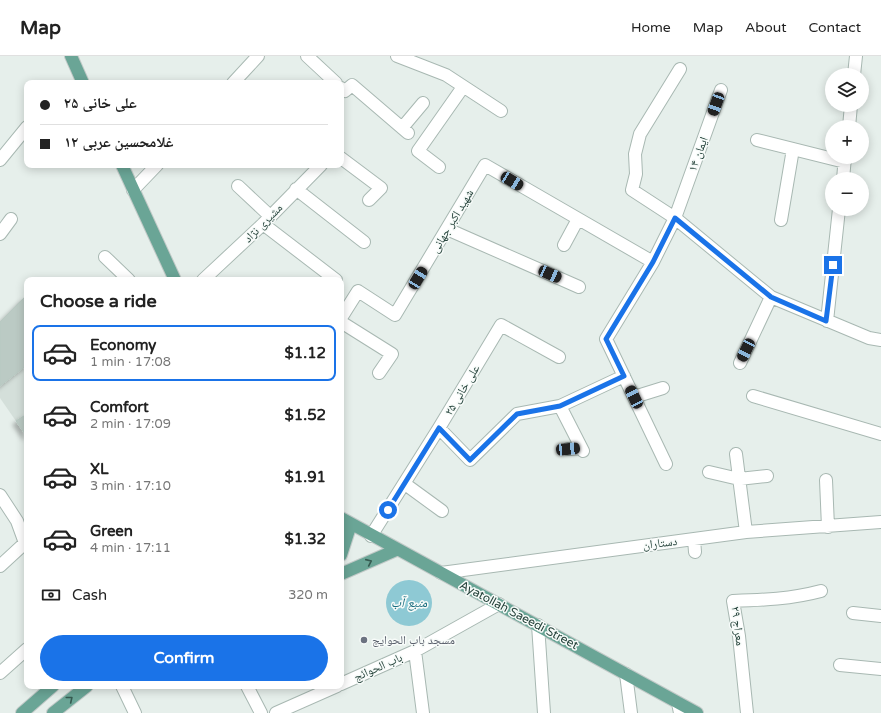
<!DOCTYPE html>
<meta charset="utf-8">
<style>
:root{--surface:#fff;--page:#f6f6f6;--text:#222;--muted:#767676;--line:#e0e0e0;--accent:#1a73e8}
body{margin:0;font-family:"Varela Round","Noto Naskh Arabic",sans-serif;background:var(--page);color:var(--text);height:100vh;display:flex;flex-direction:column;font-size:15px;white-space:nowrap}
*{box-sizing:border-box;margin:0}
p{font-size:13px;color:var(--muted)}
.icon{flex:none;width:22px;height:22px;fill:none;stroke:currentColor;stroke-width:2;stroke-linecap:round;stroke-linejoin:round}
.map{position:relative;flex:1;overflow:hidden}
.details{position:absolute;left:24px;top:221px;width:320px;height:412px;display:flex;flex-direction:column;background:var(--surface);border-radius:8px;box-shadow:0 2px 10px #0003}
.details>*{flex:none}
.top-card{position:absolute;left:24px;top:24px;width:320px;height:88px;border-radius:8px;box-shadow:0 2px 10px #0003;display:grid;align-content:center;height:88px;padding:0 16px;background:var(--surface)}
.buttons{position:absolute;left:825px;top:12px;display:grid;gap:8px}
.buttons a{display:grid;place-items:center;width:44px;height:44px;border-radius:50%;background:var(--surface);box-shadow:0 2px 10px #0003;font-size:20px}
.end{position:absolute;width:18px;height:18px;margin:-9px;border:5px solid #1a73e8;background:#fff;box-shadow:0 0 0 2px #fff}
.from{border-radius:50%}
.car{position:absolute;width:12px;height:24px;margin:-12px -6px;border-radius:5px;box-shadow:0 0 3px 1px #0007;background:linear-gradient(#222 24%,#8ab4d8 0 40%,#222 0 76%,#8ab4d8 0 86%,#222 0)}
.top-card b{display:flex;align-items:center;gap:14px;height:38px;font-size:15px}
.top-card b+b{border-top:1px solid var(--line)}
.top-card i{width:10px;height:10px;background:var(--text)}
ul{padding:0;list-style:none}
li{display:flex;align-items:center;gap:12px;height:56px;margin:0 8px 6px;padding:0 8px;border:2px solid transparent;border-radius:8px}
li div{flex:1}
li b{display:block;font-size:15px}
li em{font-style:normal;font-weight:700}
li.selected{border-color:var(--accent)}
li>.icon{width:36px;height:36px;stroke-width:1.5}
h2{padding:0 16px;font-size:18px;line-height:48px}
.pay{display:flex;align-items:center;gap:10px;height:44px;padding:0 16px;font-size:15px}
.pay p{margin-inline-start:auto}
.primary-button{display:flex;gap:8px;margin-top:auto;padding:8px 16px}
.primary-button a{flex:1;height:46px;border-radius:24px;background:var(--accent);color:#fff;font-size:16px;font-weight:700;line-height:46px;text-align:center}
header{display:flex;align-items:center;gap:24px;box-sizing:border-box;height:56px;padding:0 20px;background:var(--surface);border-bottom:1px solid var(--line)}
header strong{font-size:19px}
nav{display:flex;gap:22px;margin-inline-start:auto;font-size:14px}
.map>svg:first-child{display:block}
.built{fill:#d4dfda}
.water{fill:#8ec9d4}
.building{fill:#bbcac4;stroke:#b8c9c2;filter:url(#shadow)}
.lines{fill:none;stroke-linecap:round;stroke-linejoin:round}
.minor-casing{stroke:#a8b8b2;stroke-width:14}
.major-casing{stroke:#c2cac8;stroke-width:14}
.minor{stroke:#fff;stroke-width:12}
.major{stroke:#6aa596;stroke-width:12}
.oneway{stroke:#365b51}
.route{stroke:#1a73e8;stroke-width:5}
.worship-dot{fill:#6b7280;stroke:#f7fbf9;stroke-width:1.5}
.labels{text-anchor:middle;stroke-width:3;stroke-linejoin:round;paint-order:stroke}
.street-label{font-size:12px;fill:#24423a;stroke:#f7fbf9}
.worship-label{font-size:12px;fill:#5b616d;stroke:#f7fbf9;text-anchor:start}
.water-label{font-size:13px;font-style:italic;fill:#1c6f80;stroke:#f7fbf9}
</style>
<header>
<strong>Map</strong>
<nav><a>Home</a><a>Map</a><a>About</a><a>Contact</a></nav>
</header>
<div class="map">
<svg width="881" height="657" viewBox="0 0 881 657">
<defs>
<filter id="shadow"><feDropShadow dx="-3.5" dy="3.5" stdDeviation="2" flood-color="#0004"/></filter>
</defs>
<rect width="100%" height="100%" fill="#e6efeb"/>
<path class="built" d="M27,238V381L0,342V266Z"/>
<path class="water" d="M386 547a23 23 0 1 1 46 0a23 23 0 1 1-46 0Z"/>
<path class="building" d="M26,240L27,309L0,330V266Z
M27,358V381L16,365Z"/>
<g class="lines">
<g class="minor-casing">
<path id="minor" d="M307,0L336,27
M397,0L446,19L501,55
M680,13L640,78L635,98L636,118L632,134L675,162L771,241L869,282L881,284
M854,19L856,0
M233,27L258,0
M341,32L345,35L352,29L408,77
M849,71L851,49
M402,72L423,47
M757,84L845,106
M341,102L381,132L369,144
M0,104L27,71
M439,111L418,95L463,31
M843,123L845,101
M238,130L270,160
M296,133L364,186
M133,134L157,109
M781,164L793,93
M263,168L336,224
M447,173L579,231
M0,178L11,163
M564,189L578,163
M105,201L129,224
M203,224L263,168L321,109
M341,262L358,235L395,259L485,109L653,206
M827,265L839,153
M341,266L392,298L379,317
M740,307L771,241
M753,340L881,378
M634,341L663,332
M560,350L583,395
M439,372L470,404L517,358L560,350L624,320
M568,393L581,392
M736,398L746,476
M666,408L606,283L653,206L675,162L721,34
M709,416L739,423L767,420
M826,424L828,471
M405,428L442,455
M0,439L17,465L25,487L0,510
M371,480L439,372L501,269L559,301
M694,483L695,496
M441,517L746,476L881,466
M853,557L881,560
M538,569L544,657
M415,595L423,657
M840,609L881,613
M0,617L27,593
M626,618L631,657
M341,628L415,595L499,548
M122,630L135,657
M247,630L261,657
M678,647L680,657
M276,657L337,630
M747,657L739,580L733,545C763,544 791,543 821,535"/>
</g>
<g class="major-casing">
<path id="major" d="M71,0L83,27
M122,109L175,224
M341,462L697,657
M341,499L351,468
M341,518L396,494
M22,657L53,630
M53,657L87,630"/>
</g>
<use href="#minor" class="minor"/>
<use href="#major" class="major"/>
</g>
<defs><path id="oneway-chevron" d="M-2-3.5L2.5 0L-2 3.5" fill="none" stroke-width="1.6" stroke-linecap="round" stroke-linejoin="round"/></defs>
<g class="oneway">
<use href="#oneway-chevron" transform="translate(369 506) rotate(-24)"/>
<use href="#oneway-chevron" transform="translate(70 643) rotate(-39)"/>
</g>
<g class="lines">
<path class="route" d="M388,454L439,372L470,404L517,358L560,350L624,320L606,283L653,206L675,162L771,241L826,265L833,209"/>
</g>
<circle class="worship-dot" cx="364" cy="584" r="4"/>
<g class="labels">
<g class="street-label">
<text transform="translate(698 98) rotate(-70)" y="4">ایمان ۱۴</text>
<text transform="translate(452 165) rotate(-59)" y="4">شهید اکبر جهانی</text>
<text transform="translate(263 167) rotate(-45)" y="4">مشیری نژاد</text>
<text transform="translate(462 334) rotate(-59)" y="4">علی خانی ۲۵</text>
<text transform="translate(660 487) rotate(-7)" y="4">دستاران</text>
<text transform="translate(519 559) rotate(28)" y="4">Ayatollah Saeedi Street</text>
<text transform="translate(738 570) rotate(83)" y="4">معراج ۲۹</text>
<text transform="translate(378 611) rotate(-24)" y="4">باب الحوائج</text>
</g>
<g class="worship-label">
<text x="372" y="588">مسجد باب الحوایج</text>
</g>
<g class="water-label">
<text x="409" y="551">منبع آب</text>
</g>
</g>
</svg>
<div class="buttons">
<a><svg class="icon" aria-label="layers" viewBox="0 0 24 24"><path d="M12 4l9 5-9 5-9-5zM3 14l9 5 9-5"/></svg></a>
<a>+</a>
<a>−</a>
</div>
<i class="end from" style="left:388px;top:454px"></i>
<i class="end" style="left:833px;top:209px"></i>
<i class="car" style="left:716px;top:48px;rotate:200deg"></i>
<i class="car" style="left:512px;top:125px;rotate:121deg"></i>
<i class="car" style="left:550px;top:218px;rotate:114deg"></i>
<i class="car" style="left:418px;top:222px;rotate:31deg"></i>
<i class="car" style="left:746px;top:294px;rotate:206deg"></i>
<i class="car" style="left:634px;top:341px;rotate:334deg"></i>
<i class="car" style="left:568px;top:393px;rotate:85deg"></i>
<div class="top-card">
<b><i class="from"></i>علی خانی ۲۵</b>
<b><i></i>غلامحسین عربی ۱۲</b>
</div>
<section class="details">
<h2>Choose a ride</h2>
<ul>
<li class="selected"><svg class="icon" aria-label="car" viewBox="0 0 24 24"><path d="M5 17H2v-5l4-1 3-4h7l3 4 3 1v5h-3M9 17h6M6 11h13"/><circle cx="7" cy="17" r="2"/><circle cx="17" cy="17" r="2"/></svg><div><b>Economy</b><p>1 min · 17:08</p></div><em>$1.12</em></li>
<li><svg class="icon" aria-label="car" viewBox="0 0 24 24"><path d="M5 17H2v-5l4-1 3-4h7l3 4 3 1v5h-3M9 17h6M6 11h13"/><circle cx="7" cy="17" r="2"/><circle cx="17" cy="17" r="2"/></svg><div><b>Comfort</b><p>2 min · 17:09</p></div><em>$1.52</em></li>
<li><svg class="icon" aria-label="car" viewBox="0 0 24 24"><path d="M5 17H2v-5l4-1 3-4h7l3 4 3 1v5h-3M9 17h6M6 11h13"/><circle cx="7" cy="17" r="2"/><circle cx="17" cy="17" r="2"/></svg><div><b>XL</b><p>3 min · 17:10</p></div><em>$1.91</em></li>
<li><svg class="icon" aria-label="car" viewBox="0 0 24 24"><path d="M5 17H2v-5l4-1 3-4h7l3 4 3 1v5h-3M9 17h6M6 11h13"/><circle cx="7" cy="17" r="2"/><circle cx="17" cy="17" r="2"/></svg><div><b>Green</b><p>4 min · 17:11</p></div><em>$1.32</em></li>
</ul>
<div class="pay"><svg class="icon" aria-label="cash" viewBox="0 0 24 24"><path d="M3 7h18v10H3z"/><circle cx="12" cy="12" r="2"/></svg>Cash<p>320 m</p></div>
<div class="primary-button"><a>Confirm</a></div>
</section>
</div>
